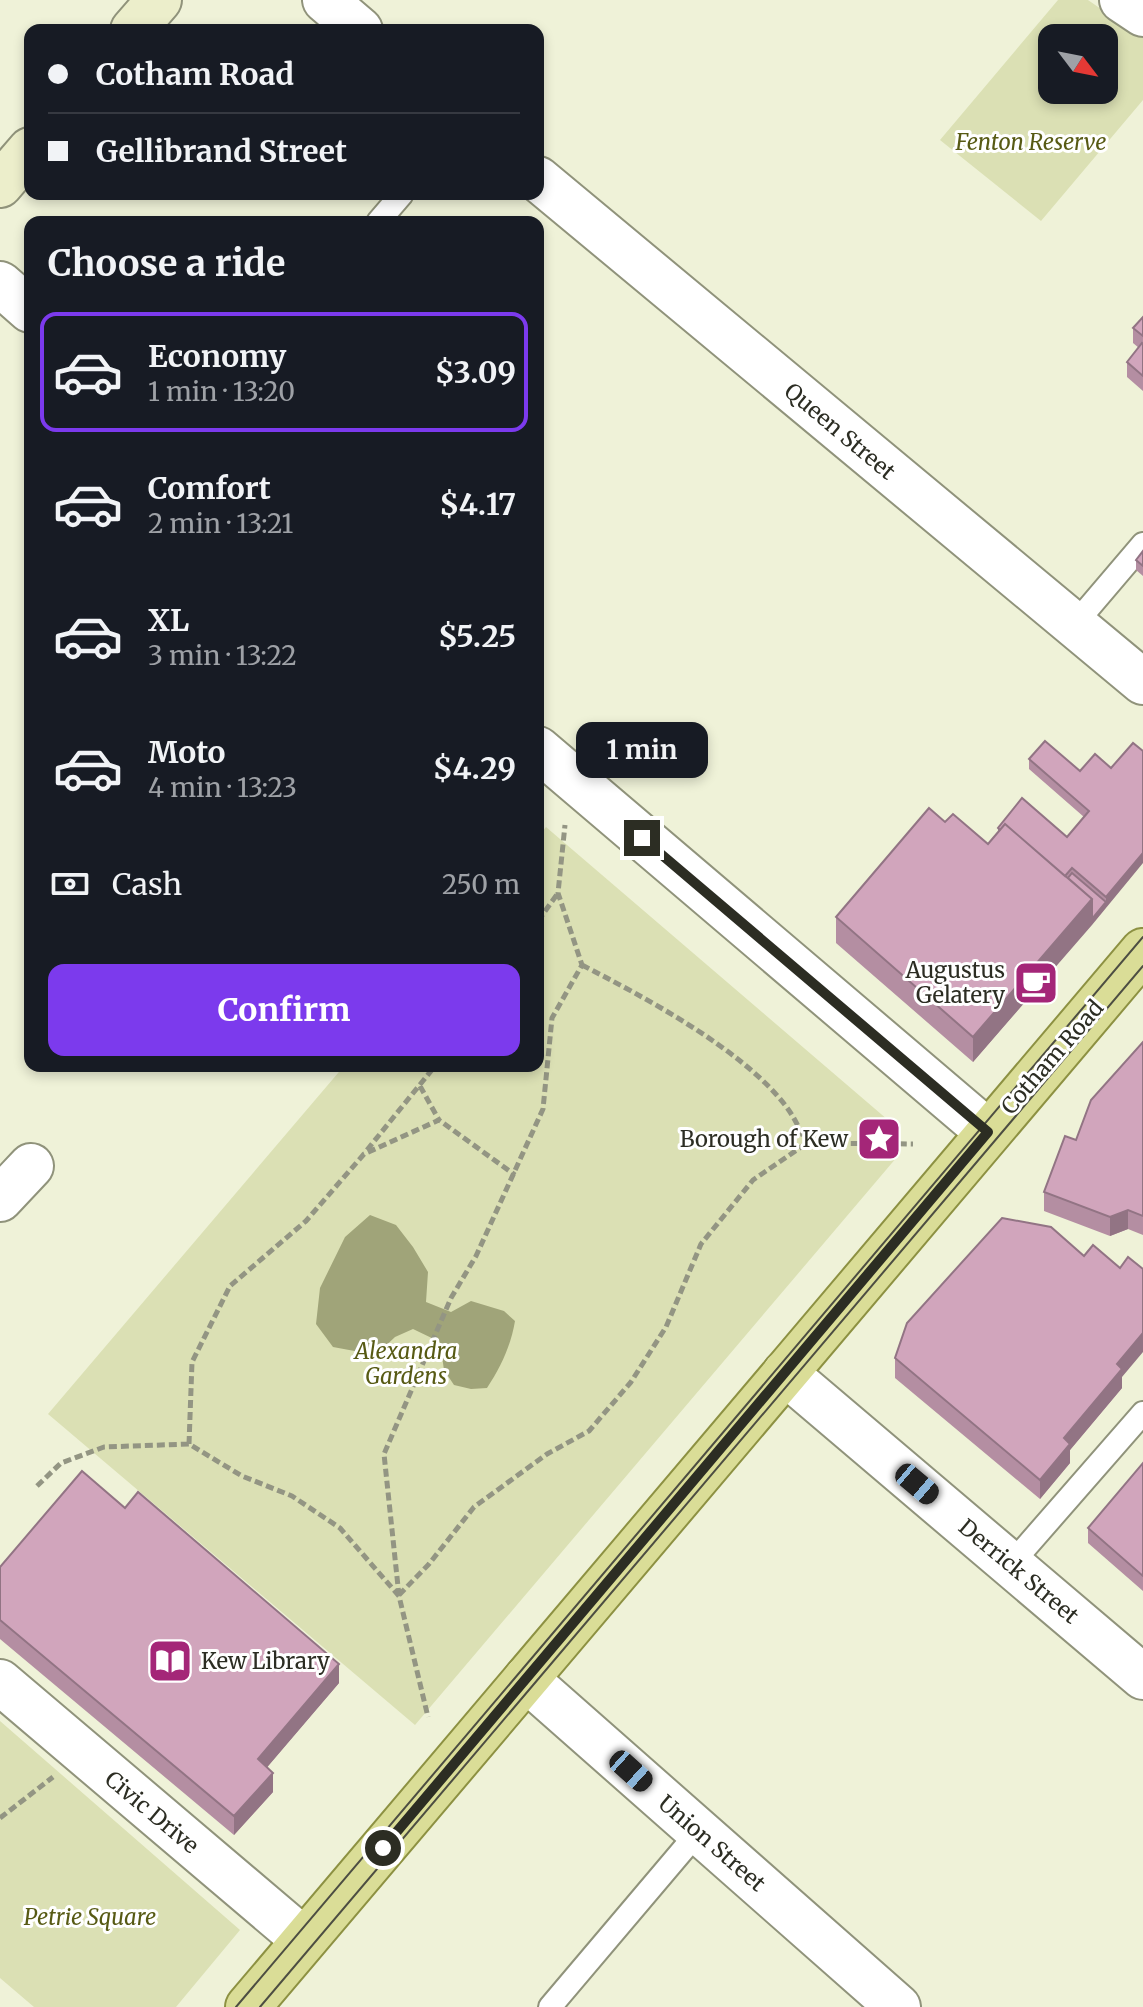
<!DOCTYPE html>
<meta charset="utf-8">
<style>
:root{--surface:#171b24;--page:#20242c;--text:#f1f3f6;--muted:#9ea1a6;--line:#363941;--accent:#7c3aed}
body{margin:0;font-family:Merriweather,serif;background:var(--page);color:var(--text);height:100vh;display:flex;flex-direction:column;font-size:30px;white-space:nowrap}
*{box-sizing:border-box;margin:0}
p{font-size:26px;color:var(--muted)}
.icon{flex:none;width:44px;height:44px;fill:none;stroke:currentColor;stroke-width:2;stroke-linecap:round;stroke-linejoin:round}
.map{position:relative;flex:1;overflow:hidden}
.details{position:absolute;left:24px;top:216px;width:520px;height:856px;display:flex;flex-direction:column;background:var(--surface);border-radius:16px;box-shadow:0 4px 12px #0003}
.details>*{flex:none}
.banner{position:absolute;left:24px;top:24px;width:520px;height:176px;border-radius:16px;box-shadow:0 4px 12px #0003;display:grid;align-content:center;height:176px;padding:0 24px;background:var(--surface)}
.needle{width:52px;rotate:122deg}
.controls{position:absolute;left:1038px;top:24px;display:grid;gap:16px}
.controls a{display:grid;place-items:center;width:80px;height:80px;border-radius:16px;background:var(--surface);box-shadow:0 4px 12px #0003;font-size:40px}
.end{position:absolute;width:36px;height:36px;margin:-18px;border:10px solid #2c2d23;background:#fff;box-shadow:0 0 0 4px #fff}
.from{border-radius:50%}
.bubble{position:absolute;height:56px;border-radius:16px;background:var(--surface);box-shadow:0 4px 12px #0003;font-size:26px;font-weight:700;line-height:56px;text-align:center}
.car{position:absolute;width:24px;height:48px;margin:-24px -12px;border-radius:10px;box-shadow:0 0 6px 2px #0007;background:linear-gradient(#222 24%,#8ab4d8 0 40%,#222 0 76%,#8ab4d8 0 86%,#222 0)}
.banner b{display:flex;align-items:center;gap:28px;height:76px;font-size:30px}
.banner b+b{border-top:2px solid var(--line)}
.banner i{width:20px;height:20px;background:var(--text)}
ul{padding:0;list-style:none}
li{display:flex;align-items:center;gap:24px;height:120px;margin:0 16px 12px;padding:0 8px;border:4px solid transparent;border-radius:16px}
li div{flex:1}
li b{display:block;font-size:30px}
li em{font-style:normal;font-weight:700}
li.active{border-color:var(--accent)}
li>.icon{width:72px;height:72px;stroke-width:1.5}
h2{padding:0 24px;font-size:36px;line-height:96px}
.pay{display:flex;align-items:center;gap:20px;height:88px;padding:0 24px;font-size:30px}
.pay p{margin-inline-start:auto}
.cta{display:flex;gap:16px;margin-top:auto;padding:16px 24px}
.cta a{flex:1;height:92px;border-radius:16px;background:var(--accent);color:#fff;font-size:32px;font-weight:700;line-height:92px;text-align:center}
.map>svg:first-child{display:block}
.green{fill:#dbe0b4;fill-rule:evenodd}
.water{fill:#a0a479}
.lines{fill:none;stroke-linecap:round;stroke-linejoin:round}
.lane-casing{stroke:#90937b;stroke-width:26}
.street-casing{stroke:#90937b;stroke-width:48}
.secondary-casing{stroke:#90937b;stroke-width:48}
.primary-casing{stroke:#8d9142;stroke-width:48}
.path{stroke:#939583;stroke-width:5;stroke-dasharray:8 4;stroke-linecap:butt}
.lane{stroke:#fff;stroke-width:22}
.street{stroke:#fff;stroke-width:44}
.secondary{stroke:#eceecb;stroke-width:44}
.primary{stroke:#dadd97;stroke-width:44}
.tram{stroke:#4d4e42;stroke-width:2}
.wall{fill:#b48ea2}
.shaded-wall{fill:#927484}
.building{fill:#d1a5bc;stroke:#927484;stroke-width:2}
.route{stroke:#2c2d23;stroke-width:10}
.labels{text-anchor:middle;stroke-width:6;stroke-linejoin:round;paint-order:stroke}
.park-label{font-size:22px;font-style:italic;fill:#575a14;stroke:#fff}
.street-label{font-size:22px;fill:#2c2d23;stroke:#fff}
.poi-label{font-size:22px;fill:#2c2d23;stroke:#fff;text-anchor:end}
</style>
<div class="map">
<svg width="1143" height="2007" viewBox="0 0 1143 2007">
<rect width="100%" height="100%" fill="#eff2d8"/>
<path class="green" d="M1058,0H1088L1143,38V100L1041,221L940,140ZM1052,38H1104V90H1052Z
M546,827L895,1126L897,1157L415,1725L48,1414L344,1066H538V837Z
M0,1721L240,1930L176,2007H34L0,1978Z"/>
<path class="water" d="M370,1215L396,1225L413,1247L428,1272L426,1302L451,1312L471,1301L504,1311L515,1321C511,1345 501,1367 487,1388L471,1389L454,1385L444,1370L440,1342L413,1329L395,1337L376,1355L333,1347L316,1324L320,1288L345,1237Z"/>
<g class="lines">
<g class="lane-casing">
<path id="lane" d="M378,222L402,194
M1074,625L1143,544
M1012,1563L1143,1413
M550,2007L699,1831"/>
</g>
<g class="street-casing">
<path id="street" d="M325,0L360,30
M1122,0L1143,14
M538,179L1143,682
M0,284L30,310
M538,749L988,1132
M0,1199L31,1166
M785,1373L1143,1677
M526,1679L898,2007
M0,1682L304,1940"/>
</g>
<g class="secondary-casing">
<path id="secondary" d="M133,30L159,0
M0,185L30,150"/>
</g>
<g class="primary-casing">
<path id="primary" d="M248,2007L1143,951"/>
</g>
<path class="path" d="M538,921L558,893
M582,965C644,997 742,1049 785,1105C794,1116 800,1131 807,1143L913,1144
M420,1086L439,1120
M367,1150L435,1066
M189,1444L192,1362L230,1286L306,1221L364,1154L439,1120L515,1175
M37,1486L61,1463L104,1447L189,1444L242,1476L292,1496L340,1528L399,1596L428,1717
M399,1595L429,1564L474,1507L547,1454L589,1431L631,1382L666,1327L701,1244L753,1180L807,1143
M399,1596L384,1454L451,1298L476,1256L543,1109L552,1018L582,965L558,893L565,825
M0,1818L53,1777"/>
<use href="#lane" class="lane"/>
<use href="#street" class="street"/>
<use href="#secondary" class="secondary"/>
<use href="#primary" class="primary"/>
<path class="tram" d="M236,2007L1143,937
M260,2007L1143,966"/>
</g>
<path class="wall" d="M1143,317V391L1127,377V362L1139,348L1133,343V328Z
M1143,551V576L1136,570V560Z
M1029,759L1080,771L1111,768L1106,907L973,1062L836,943V917L945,822L988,844L998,833V828L1067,837L1084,817L1029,769Z
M1143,1042V1235L1128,1229L1110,1236L1044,1211V1192L1076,1140Z
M895,1358L1122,1377V1388L1070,1450V1463L1040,1499L895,1378Z
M1143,1463V1591L1088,1543V1528Z
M125,1508L339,1683L267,1767L273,1792L234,1835L0,1639V1567Z"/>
<path class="shaded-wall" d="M1143,853V863L1092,925L973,1062V1037L1092,899L1106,902V897Z
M1128,1210V1229L1110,1236V1217Z
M1143,1333V1352L1122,1377V1388L1070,1450V1463L1040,1499V1480L1064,1438L1117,1364Z
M339,1664V1683L258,1778V1759Z
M273,1773V1792L234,1835V1816Z"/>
<path class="building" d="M1143,317V336L1133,328Z
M1142,343L1143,344V376L1127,362Z
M1143,551V566L1136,560Z
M1045,741L1080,771L1095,754L1111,768L1133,743L1143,751V853L1106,897L1072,868L1065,876L1005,824L1000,830L998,828L1022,798L1067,837L1089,811L1029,759Z
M929,808L945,822L953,814L988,844L1005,824L1092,899L973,1037L836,917Z
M1072,873L1106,902L1092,919V899L1068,878Z
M1143,1042V1216L1128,1210L1110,1217L1044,1192L1065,1136L1076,1140L1091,1100Z
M1002,1218L1051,1227L1084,1256L1093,1245L1120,1268L1128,1257L1143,1269V1333L1117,1364L1122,1369L1064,1438L1070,1444L1040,1480L895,1358L907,1323Z
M1143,1463V1576L1088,1528Z
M82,1471L125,1508L138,1492L339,1664L258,1759L273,1773L234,1816L0,1620V1567Z"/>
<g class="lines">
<path class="route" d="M383,1848L988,1132L642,838"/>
</g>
<defs>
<g id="cafe-square" transform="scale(2.3)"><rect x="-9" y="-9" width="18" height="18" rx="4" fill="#a42678" stroke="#fff"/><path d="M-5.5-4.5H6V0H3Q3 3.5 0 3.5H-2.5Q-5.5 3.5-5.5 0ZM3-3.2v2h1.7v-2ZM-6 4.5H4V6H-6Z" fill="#fff"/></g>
<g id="sight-square" transform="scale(2.3)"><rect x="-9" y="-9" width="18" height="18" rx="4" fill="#a42678" stroke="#fff"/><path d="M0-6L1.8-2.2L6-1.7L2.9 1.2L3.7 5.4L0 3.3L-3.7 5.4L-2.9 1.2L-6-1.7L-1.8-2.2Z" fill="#fff"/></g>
<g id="library-square" transform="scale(2.3)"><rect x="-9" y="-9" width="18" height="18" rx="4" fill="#a42678" stroke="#fff"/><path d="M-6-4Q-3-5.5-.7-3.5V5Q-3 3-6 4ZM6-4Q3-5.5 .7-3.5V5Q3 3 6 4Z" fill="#fff"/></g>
</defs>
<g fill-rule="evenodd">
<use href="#cafe-square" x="1036" y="983"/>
<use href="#sight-square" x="879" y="1139"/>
<use href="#library-square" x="170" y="1661"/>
</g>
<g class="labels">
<g class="park-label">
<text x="1031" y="150">Fenton Reserve</text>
<text x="406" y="1359">Alexandra<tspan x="406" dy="25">Gardens</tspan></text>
<text x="90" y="1925">Petrie Square</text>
</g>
<g class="street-label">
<text transform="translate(840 431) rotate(40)" y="8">Queen Street</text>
<text transform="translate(1052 1057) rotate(-49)" y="8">Cotham Road</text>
<text transform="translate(1019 1571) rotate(40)" y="8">Derrick Street</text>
<text transform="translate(152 1812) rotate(40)" y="8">Civic Drive</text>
<text transform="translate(712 1843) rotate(41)" y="8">Union Street</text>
</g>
<g class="poi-label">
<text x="1005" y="978">Augustus<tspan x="1005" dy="25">Gelatery</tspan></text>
<text x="848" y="1147">Borough of Kew</text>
<text x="201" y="1669" text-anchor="start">Kew Library</text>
</g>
</g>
</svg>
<div class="controls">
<a><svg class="needle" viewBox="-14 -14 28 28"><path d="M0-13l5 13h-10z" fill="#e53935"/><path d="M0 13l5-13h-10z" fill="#9ea1a6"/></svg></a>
</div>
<i class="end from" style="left:383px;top:1848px"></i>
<i class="end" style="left:642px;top:838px"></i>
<div class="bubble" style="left:576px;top:722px;width:132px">1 min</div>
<i class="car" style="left:917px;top:1484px;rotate:130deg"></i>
<i class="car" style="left:631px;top:1771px;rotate:132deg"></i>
<div class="banner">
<b><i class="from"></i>Cotham Road</b>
<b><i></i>Gellibrand Street</b>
</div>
<section class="details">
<h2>Choose a ride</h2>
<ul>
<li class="active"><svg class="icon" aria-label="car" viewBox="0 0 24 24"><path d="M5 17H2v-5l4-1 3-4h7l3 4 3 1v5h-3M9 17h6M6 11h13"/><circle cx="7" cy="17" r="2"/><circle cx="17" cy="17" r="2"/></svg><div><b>Economy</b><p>1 min · 13:20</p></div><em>$3.09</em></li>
<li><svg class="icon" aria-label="car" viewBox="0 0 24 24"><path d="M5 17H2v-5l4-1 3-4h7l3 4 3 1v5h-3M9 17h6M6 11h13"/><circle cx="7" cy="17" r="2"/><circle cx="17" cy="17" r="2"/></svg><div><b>Comfort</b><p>2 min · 13:21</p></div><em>$4.17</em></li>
<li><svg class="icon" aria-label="car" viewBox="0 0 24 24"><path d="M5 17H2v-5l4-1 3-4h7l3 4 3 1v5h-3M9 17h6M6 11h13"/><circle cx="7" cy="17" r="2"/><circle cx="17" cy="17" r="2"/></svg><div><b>XL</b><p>3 min · 13:22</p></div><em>$5.25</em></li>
<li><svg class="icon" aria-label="car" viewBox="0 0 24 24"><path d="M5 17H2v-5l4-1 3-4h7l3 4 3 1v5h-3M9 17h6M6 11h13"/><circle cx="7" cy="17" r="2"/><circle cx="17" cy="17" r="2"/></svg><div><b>Moto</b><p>4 min · 13:23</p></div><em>$4.29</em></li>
</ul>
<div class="pay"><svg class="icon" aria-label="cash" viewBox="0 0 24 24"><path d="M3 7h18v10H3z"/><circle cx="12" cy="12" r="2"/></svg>Cash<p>250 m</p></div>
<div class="cta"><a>Confirm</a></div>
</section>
</div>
